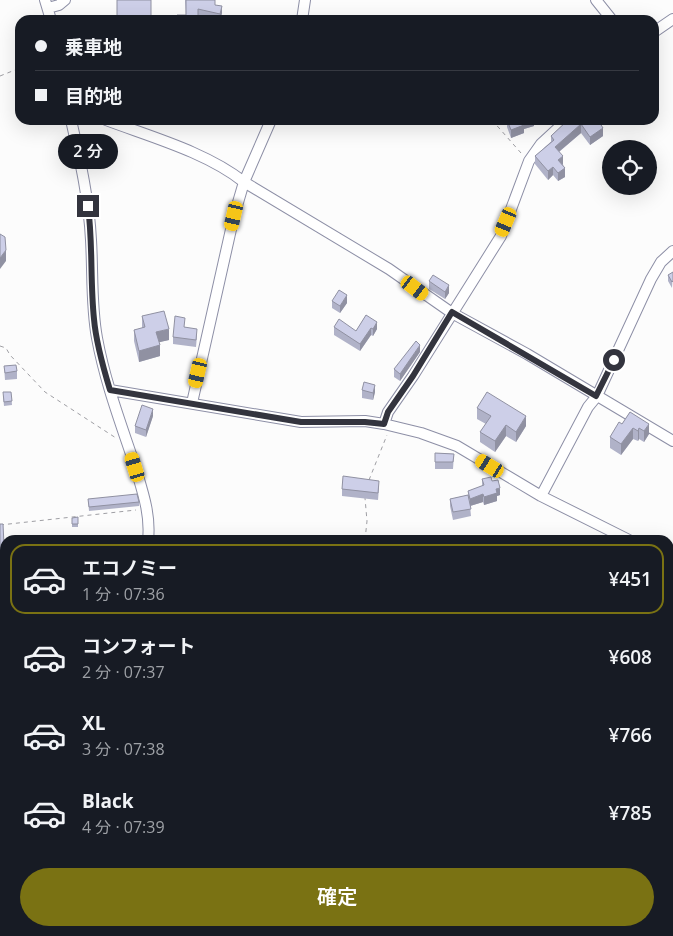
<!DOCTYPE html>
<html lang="ja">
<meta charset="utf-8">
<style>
:root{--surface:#171b24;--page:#242831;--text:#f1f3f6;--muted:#9ea1a6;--line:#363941;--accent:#7a7213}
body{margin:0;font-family:"Open Sans","Noto Sans JP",sans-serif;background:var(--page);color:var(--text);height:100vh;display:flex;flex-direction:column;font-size:19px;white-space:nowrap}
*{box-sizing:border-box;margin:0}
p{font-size:16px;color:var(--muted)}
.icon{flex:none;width:28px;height:28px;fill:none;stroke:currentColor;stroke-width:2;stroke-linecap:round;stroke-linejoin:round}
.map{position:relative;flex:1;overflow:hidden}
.panel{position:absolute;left:0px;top:535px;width:674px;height:401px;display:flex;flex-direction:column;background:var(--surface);border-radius:15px 15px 0 0;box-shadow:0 5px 20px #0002}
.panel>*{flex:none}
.hud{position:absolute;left:15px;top:15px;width:644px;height:110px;border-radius:15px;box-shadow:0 5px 20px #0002;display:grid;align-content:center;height:110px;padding:0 20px;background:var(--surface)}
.tools{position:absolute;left:602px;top:140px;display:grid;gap:10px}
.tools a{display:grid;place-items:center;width:55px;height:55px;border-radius:50%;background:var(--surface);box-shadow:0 5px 20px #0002;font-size:25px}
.end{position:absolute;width:22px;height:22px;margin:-11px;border:6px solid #33343e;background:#fff;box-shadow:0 0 0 2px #fff}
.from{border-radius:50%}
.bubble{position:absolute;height:35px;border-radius:18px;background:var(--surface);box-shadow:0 5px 20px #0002;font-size:16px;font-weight:600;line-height:35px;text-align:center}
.car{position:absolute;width:15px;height:30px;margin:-15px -8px;border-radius:6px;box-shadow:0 0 4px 1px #0007;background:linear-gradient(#f5c518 24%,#345 0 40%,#f5c518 0 76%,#345 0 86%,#f5c518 0)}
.hud b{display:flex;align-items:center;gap:18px;height:48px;font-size:19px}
.hud b+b{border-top:1px solid var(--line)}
.hud i{width:12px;height:12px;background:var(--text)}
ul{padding:9px 0 0;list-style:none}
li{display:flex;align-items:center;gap:15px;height:70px;margin:0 10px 8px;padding:0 10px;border:2px solid transparent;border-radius:15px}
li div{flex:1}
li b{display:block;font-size:19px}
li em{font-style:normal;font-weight:600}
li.on{border-color:var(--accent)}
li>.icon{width:45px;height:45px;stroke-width:1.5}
.primary-button{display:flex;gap:10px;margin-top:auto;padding:10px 20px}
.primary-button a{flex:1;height:58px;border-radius:30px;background:var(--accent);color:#fff;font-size:20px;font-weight:600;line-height:58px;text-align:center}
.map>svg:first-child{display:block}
.forest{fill:#d5cf85}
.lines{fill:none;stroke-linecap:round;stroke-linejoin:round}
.minor-casing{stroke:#8d8fa6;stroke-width:12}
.path{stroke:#9f9fa4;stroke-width:1;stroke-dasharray:4 4;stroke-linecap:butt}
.minor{stroke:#fff;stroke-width:10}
.wall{fill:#b0b2c8}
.shaded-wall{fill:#9091a2}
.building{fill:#cdcfe8;stroke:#9091a2}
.route{stroke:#33343e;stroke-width:6}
</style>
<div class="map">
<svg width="673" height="936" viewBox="0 0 673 936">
<rect width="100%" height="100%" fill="#fcfcfc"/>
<path class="forest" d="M288,931H369L366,936H286Z"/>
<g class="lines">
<g class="minor-casing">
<path id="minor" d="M45,0L51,20
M596,0L612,20
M48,8L59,5L65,0
M302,20L305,0
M654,32L673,19
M71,120C80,160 89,199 91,240C93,273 91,306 97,338C105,382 121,424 135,466C142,490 151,514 148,540
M106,120C151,137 206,152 244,182L389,269L452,313L527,354L673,441
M110,390L301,422L365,421L384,424L421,433L457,446L541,496L629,540
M192,403L234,216L244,182L271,120
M384,424L388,412L413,376L501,236L529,161L541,144L567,120
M541,496L588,407L597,396L651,279L661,262L673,251
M669,556L673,557
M669,623L673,613
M669,856L673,869
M0,862L5,851
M235,936L237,931"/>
</g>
<path class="path" d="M0,76L20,68
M492,120L521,153
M0,346L6,348L10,355L45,392L116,438
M369,480L387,435
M0,525L136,510
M365,540L367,521L365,498
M669,708L673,709
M0,833L5,836
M603,931L620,936
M558,936L560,931
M569,936L571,931
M651,936H653"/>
<use href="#minor" class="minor"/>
</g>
<path class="wall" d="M185,0L215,5L222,13L220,20L198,15H186Z
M507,120H534V126L524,129V133L511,138L507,127Z
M568,120H598L603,136L590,145L581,133L559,152L563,164L565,177L558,181L553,175L548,180L535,164V156L551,142V136Z
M673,272L672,288L668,281V275Z
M429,281L449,293L445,299L429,289Z
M332,301L347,303L340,313L332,308Z
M366,315L377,329L373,336L371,335L360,351L334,335V327L356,331Z
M142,316L169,340L159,342L160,356L139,362L134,341V330L142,328Z
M185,327L197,335L196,347L173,344V337Z
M420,352L400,381L394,377V369Z
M4,366L17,371V379L5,380Z
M362,390L375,392L373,400L362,398Z
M11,392L12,405L4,406L3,396Z
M477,408L526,426L516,442L506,436L495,452L480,442V432L486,424L477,419Z
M630,412L649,434L644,442L639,439L638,441L633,439L621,455L610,448V437L622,424Z
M153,416L146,437L135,433V426Z
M435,453L454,454L453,469H435Z
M482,479L492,481L500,495L497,496V501L484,505L483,502L470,506L471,516L453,520L450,506V499L468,495V491L482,486Z
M379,488L378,500L342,496V489Z
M88,499L139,502V506L89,511Z
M78,517V527H72V518Z
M0,524H3L4,552H0Z"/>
<path class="shaded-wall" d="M222,6V13L220,20V14Z
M529,120H534V126L524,129V133L511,138V130L522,122Z
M581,124V133L555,155V147Z
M603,128V136L590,145V137Z
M563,156V164L558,168V160Z
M553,167V175L548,180V171Z
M565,168V177L558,181V173Z
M6,250V261L0,269V258Z
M449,285V293L445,299V292Z
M347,295V303L340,313V306Z
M377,322V329L373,336V329Z
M371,328V335L360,351V344Z
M169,329V340L156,343V332Z
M160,345V356L139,362V351Z
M420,345V352L400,381V374Z
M375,385V392L373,400V393Z
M153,409V416L146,437V430Z
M526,416V426L516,442V432Z
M649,424V434L644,442V431Z
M506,425V436L495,452V441Z
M633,428V439L621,455V444Z
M639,428V439L638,441V431Z
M500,488V495L497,496V501L484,505V497L496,489Z
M483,494V502L470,506V499Z
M673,796V803L669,805V797Z"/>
<path class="building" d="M117,0H151V20H117Z
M186,0H215V5L222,6L220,14L198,9V20H177V15H186Z
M507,120H529L522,122L524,125L511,130Z
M568,120H598L603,128L590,137L581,124L555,147L563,156L558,160L565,168L558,173L553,167L548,171L535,156L554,140L551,136Z
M0,234L5,237L6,250L0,258Z
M673,272V281L672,282L668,275Z
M433,275L449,285L445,292L429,281Z
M339,290L347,295L340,306L332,301Z
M164,311L169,329L156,332L160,345L139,351L134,330L145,327L142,316Z
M366,315L377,322L373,329L371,328L360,344L334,327L339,319L356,331Z
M175,316L185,318L184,327L197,329L196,340L173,337Z
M416,341L420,345L400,374L394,369Z
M16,365L17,371L5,373L4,366Z
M364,382L375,385L373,393L362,390Z
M3,392H11L12,401L4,402Z
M487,392L526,416L516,432L506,425L495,441L480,432L491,416L477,408Z
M142,405L153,409L146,430L135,426Z
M630,412L649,424L644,431L639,428L638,431L633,428L621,444L610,437L619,422L622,424Z
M435,453L454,454L453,462H435Z
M343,476L379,481L378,493L342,489Z
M491,477L492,481L498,480L500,488L496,489L497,493L484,497L483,494L470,499L468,491L484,485L482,479Z
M137,494L139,502L89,507L88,499Z
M468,495L471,509L453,512L450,499Z
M78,517V524H72V518Z
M0,524H3L4,545H0Z
M673,786V796L669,797V788Z"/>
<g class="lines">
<path class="route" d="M88,206C93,244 90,281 94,319C96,343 103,367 110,390L301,422H365L384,424L388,412L413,376L452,312L596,396L614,360"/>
</g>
</svg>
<div class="tools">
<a><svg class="icon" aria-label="locate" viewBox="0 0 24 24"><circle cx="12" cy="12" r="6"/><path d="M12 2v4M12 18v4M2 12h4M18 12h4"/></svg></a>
</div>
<i class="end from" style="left:614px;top:360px"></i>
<i class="end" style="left:88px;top:206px"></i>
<div class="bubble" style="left:58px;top:134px;width:60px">2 分</div>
<i class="car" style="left:234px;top:216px;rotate:193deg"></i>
<i class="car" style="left:506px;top:222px;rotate:203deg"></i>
<i class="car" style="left:415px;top:288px;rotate:127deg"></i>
<i class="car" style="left:198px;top:373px;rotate:193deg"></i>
<i class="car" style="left:490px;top:466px;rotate:301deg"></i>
<i class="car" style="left:135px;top:467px;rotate:343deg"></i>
<div class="hud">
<b><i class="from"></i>乗車地</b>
<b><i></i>目的地</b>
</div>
<section class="panel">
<ul>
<li class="on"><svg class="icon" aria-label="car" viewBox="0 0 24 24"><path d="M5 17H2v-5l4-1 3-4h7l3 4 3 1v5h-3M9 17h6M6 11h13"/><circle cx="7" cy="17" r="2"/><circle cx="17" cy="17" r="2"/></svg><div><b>エコノミー</b><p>1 分 · 07:36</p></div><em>¥451</em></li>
<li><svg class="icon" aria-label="car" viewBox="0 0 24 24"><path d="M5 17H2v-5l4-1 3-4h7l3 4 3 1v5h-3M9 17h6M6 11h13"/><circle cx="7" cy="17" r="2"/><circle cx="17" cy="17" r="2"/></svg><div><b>コンフォート</b><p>2 分 · 07:37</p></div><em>¥608</em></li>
<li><svg class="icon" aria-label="car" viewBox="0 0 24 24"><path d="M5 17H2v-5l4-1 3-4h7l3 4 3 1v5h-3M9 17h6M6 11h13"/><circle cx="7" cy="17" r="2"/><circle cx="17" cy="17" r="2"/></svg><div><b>XL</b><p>3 分 · 07:38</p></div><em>¥766</em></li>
<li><svg class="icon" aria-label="car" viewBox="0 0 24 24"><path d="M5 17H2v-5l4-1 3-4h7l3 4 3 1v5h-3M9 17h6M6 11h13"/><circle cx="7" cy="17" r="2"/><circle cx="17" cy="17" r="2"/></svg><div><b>Black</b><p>4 分 · 07:39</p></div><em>¥785</em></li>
</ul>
<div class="primary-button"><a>確定</a></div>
</section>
</div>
